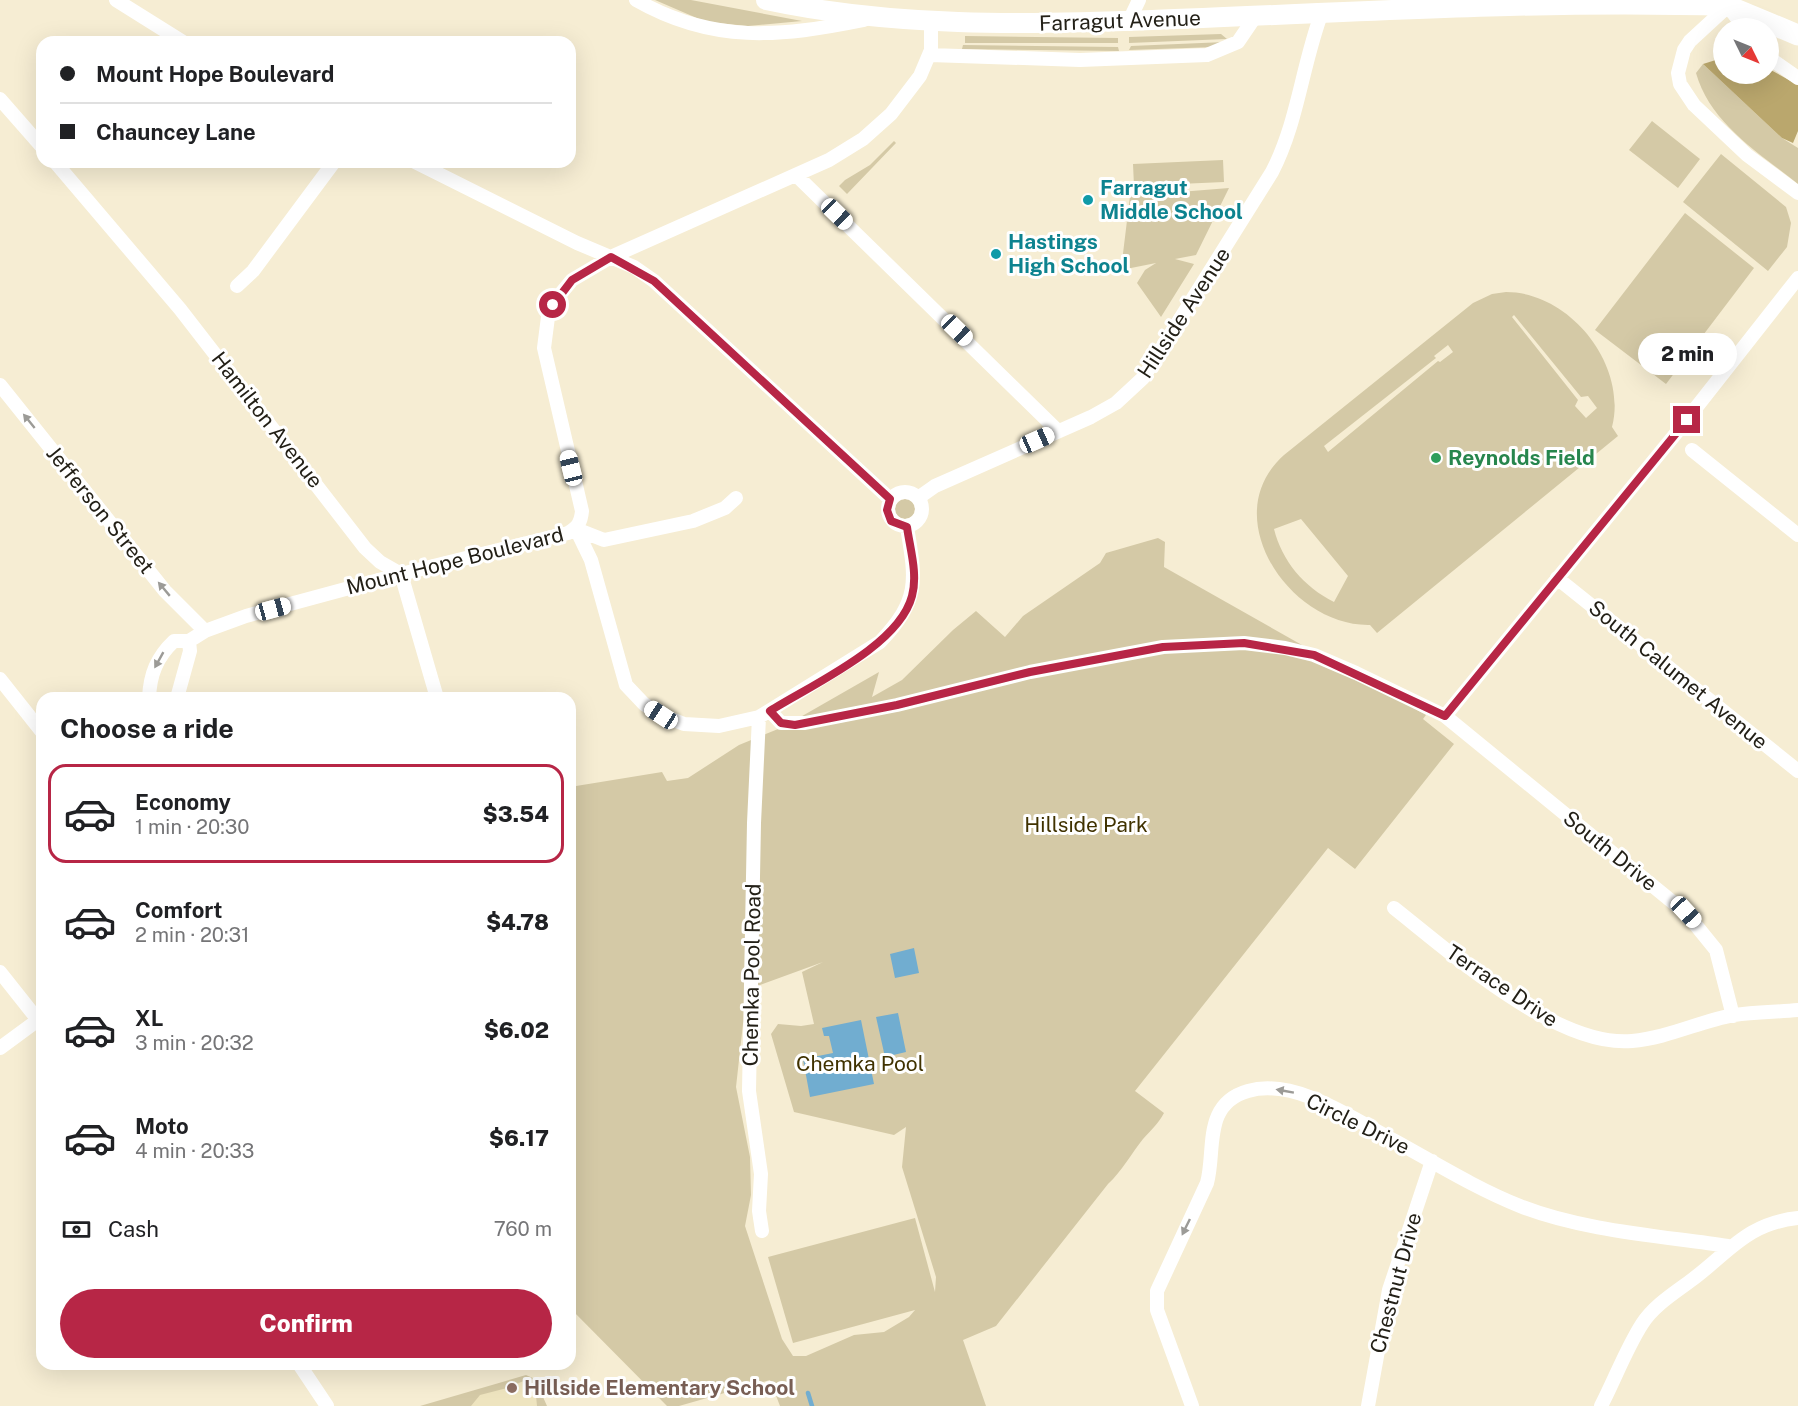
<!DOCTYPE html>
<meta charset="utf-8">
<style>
:root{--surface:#fff;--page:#f2f2f2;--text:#202124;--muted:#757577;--line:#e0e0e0;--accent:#b72646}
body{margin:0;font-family:"Public Sans",sans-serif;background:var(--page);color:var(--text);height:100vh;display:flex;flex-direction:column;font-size:22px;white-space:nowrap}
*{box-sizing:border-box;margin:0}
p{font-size:20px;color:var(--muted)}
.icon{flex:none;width:33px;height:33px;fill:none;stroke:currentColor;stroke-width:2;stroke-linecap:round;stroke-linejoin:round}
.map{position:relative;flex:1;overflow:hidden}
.panel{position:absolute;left:36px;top:692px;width:540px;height:678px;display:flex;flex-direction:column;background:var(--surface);border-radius:18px;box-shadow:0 6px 24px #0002}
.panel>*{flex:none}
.guide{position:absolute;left:36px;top:36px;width:540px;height:132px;border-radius:18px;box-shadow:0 6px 24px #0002;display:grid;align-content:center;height:132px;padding:0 24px;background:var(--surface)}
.needle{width:39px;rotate:133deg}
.fabs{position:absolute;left:1713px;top:18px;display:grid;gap:12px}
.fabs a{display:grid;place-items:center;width:66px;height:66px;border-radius:50%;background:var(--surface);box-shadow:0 6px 24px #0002;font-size:30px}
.end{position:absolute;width:27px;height:27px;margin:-14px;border:8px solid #b72646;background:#fff;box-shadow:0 0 0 3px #fff}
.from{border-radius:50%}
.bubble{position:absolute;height:42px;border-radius:21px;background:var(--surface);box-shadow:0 6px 24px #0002;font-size:20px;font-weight:800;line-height:42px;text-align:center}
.car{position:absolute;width:18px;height:36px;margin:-18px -9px;border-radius:8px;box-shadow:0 0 4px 2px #0007;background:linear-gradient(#fff 24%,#345 0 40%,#fff 0 76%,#345 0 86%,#fff 0)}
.guide b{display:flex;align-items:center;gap:21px;height:57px;font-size:22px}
.guide b+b{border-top:2px solid var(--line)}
.guide i{width:15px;height:15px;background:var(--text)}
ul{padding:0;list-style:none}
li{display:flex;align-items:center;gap:18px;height:99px;margin:0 12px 9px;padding:0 12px;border:3px solid transparent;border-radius:18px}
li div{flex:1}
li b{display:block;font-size:22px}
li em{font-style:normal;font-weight:800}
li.on{border-color:var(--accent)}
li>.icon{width:54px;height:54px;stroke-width:1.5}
h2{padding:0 24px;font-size:27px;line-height:72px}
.pay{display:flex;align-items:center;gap:15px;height:66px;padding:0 24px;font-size:22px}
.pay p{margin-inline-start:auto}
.button{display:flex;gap:12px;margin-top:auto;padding:12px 24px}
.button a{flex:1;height:69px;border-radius:36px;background:var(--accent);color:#fff;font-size:24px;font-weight:800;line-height:69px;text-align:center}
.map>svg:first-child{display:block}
.green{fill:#d4c9a6;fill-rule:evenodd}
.forest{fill:#baa76d}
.sand{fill:#eee4bf}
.water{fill:#71add0}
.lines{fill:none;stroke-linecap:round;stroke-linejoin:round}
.stream{stroke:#71add0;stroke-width:4.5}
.minor{stroke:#fff;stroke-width:14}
.secondary{stroke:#fff;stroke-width:20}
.primary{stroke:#fff;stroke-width:21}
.oneway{fill:#9c9b97}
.route{stroke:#b72646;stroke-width:8}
.culture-dot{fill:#0f9aa8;stroke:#fff;stroke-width:2}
.leisure-dot{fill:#2e9e5b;stroke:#fff;stroke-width:2}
.education-dot{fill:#8d6e63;stroke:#fff;stroke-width:2}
.labels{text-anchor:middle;stroke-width:6;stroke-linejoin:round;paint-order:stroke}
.street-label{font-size:21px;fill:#232017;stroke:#fff}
.culture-label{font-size:21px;font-weight:bold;fill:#0d838f;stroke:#fff;text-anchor:start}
.leisure-label{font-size:21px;font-weight:bold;fill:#27864d;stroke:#fff;text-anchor:start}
.park-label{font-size:21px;fill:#403200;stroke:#fff}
.education-label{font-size:21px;font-weight:bold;fill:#785e54;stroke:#fff;text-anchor:start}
</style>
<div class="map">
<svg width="1798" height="1406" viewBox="0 0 1798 1406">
<rect width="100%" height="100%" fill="#f6edd3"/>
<path class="green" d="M655,0H691L802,21L748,26L706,22Z
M1221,34L1227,39L1129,43V37Z
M965,36L1118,38V43H965Z
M1225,42L1215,47L1129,50L1131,46Z
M963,45L1118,47L1119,51L962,49Z
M1703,64L1782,138L1798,148V184C1759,153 1710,123 1696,73Z
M1652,121L1700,159L1678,188L1629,150Z
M894,141L896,143L847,194L839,186L845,180L870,165Z
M1721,154L1786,207L1791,223L1787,247L1768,271L1683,202Z
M1223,160L1224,182L1134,186L1133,164Z
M1229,188L1196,255L1175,259L1194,264L1161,317L1137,283L1145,270L1156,263L1121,270L1130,196Z
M1685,213L1754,268L1666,384L1595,330Z
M1506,292C1570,292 1628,365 1612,427L1618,436L1377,633L1370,625C1290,627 1215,516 1284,455L1473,303L1492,294ZM1514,315L1581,397L1588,396L1597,408L1586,418L1575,406L1578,400L1512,317ZM1448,345L1453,352L1440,362L1438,361L1328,452L1324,446L1436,358L1434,356ZM1301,519L1348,576L1334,602C1304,587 1282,561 1274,529Z
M895 509a10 10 0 1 1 20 0a10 10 0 1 1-20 0Z
M1158,538L1165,542L1164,567L1426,715L1423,719L1454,744L1355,869L1328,848L1135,1091L1164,1113C1158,1124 1151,1130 1143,1139C1131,1154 1122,1171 1108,1184L996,1326L963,1340L986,1406H780L770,1380L679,1406H667L570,1308V787L662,772L667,781L688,778L739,745L783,727L879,672L872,697L902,680L953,630L976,611L1005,637L1023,616L1100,563L1106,553ZM823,962L802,972L814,1024L801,1026L778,1024L771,1034L794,1112L894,1135L906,1127L902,1167L936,1277L935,1292L915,1218L768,1257L793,1343L915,1310L909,1317L884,1332L854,1335L806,1356H793L782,1339L745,1226L751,1195L750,1157L736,1087L743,1024L760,985Z
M526,1375L535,1379L547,1406H420Z"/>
<path class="forest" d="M1723,52L1724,74H1768L1769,69L1798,85V131L1793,143L1782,138L1703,64L1719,59Z"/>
<path class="sand" d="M526,1380L535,1385L537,1406H471L480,1395L507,1388Z"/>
<path class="water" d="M914,948L919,973L895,978L890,954Z
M898,1013L906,1052L885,1057L876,1017Z
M861,1020L874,1084L810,1097L803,1059L833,1053L829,1036H824L822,1028Z"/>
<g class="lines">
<path class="stream" d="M808,1393L812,1406"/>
<path class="minor" d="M116,0L183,42
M636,0C713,44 780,37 864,20
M1129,21L1139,0
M1744,28L1728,6L1690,41L1684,50L1678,73L1680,84L1694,105L1747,155L1798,193
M930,55L1080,60L1207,55L1238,42L1255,17
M1768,57L1798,78
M0,99L42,147
M55,162L180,309L365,548L380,562L401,574L437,698
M415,162L577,243L634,267L654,281L890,499
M796,175L1058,431
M237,286L253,271L334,162
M0,385L165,591L205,631
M1692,450L1798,535
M888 509a17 17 0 1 1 34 0a17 17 0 1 1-34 0Z
M918,498L935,486L1091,417L1116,403L1143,378L1272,172C1298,122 1302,65 1322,12
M576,529L591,560L626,685L644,704L661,715L684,724L719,726L759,717L880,642C920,600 916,581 907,527
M576,529L604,540L693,521L725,508L736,498
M1557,578L1798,771
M0,679L42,732
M149,698C150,674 157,657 174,641H189L205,631L246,616L401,574L568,533C578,527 581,522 582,511L544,348L548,317L558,297L572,280L611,257L829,160L863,139L891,114L920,76L931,50V21
M177,698L190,651L189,641
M770,711L781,723H805L897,705L1030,672L1163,647L1244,643L1285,648L1314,655L1356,673L1445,716L1686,913L1716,950L1733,1016
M1445,716L1673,437L1798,278
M759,717L754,823L749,1091L761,1174L759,1211L762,1231
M1394,908C1451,953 1557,1048 1632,1041C1668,1038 1700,1021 1734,1015C1755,1012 1777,1012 1798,1010
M0,972L42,1025
M0,1048L38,1020L41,1013
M299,1364L327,1406
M1192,1406L1157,1310V1291L1207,1183C1216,1151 1202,1104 1248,1091C1295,1077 1355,1120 1395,1141C1435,1163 1477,1189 1520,1206C1583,1231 1662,1236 1728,1246
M1368,1406L1389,1290L1432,1161
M1601,1406C1615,1379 1626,1349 1642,1324C1654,1305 1676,1292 1693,1279C1730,1251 1748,1223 1798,1218"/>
<path class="secondary" d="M766,0C892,27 1024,25 1152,20C1344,13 1536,0 1728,6"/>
<path class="primary" d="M1719,0L1728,6L1798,35"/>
</g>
<defs><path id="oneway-solid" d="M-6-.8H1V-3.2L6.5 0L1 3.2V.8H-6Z" transform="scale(1.5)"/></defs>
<g class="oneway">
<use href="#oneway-solid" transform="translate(29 421) rotate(-129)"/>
<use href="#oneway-solid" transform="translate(164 589) rotate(-130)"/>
<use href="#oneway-solid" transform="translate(159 660) rotate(119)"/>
<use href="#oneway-solid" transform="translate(1285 1091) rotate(-170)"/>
<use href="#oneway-solid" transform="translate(1186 1227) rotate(116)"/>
</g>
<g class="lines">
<path class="route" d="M553,305L572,280L611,257L654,281L890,499L887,510L891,521L907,527C910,549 918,574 912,596C899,646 811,685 770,711L781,723L795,725L897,705L1030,672L1163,647L1244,643L1314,655L1445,716L1687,420"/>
</g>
<g class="culture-dot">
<circle cx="1088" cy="200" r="6"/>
<circle cx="996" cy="254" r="6"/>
</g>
<circle class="leisure-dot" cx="1436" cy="458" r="6"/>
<circle class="education-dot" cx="512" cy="1388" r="6"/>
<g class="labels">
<g class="street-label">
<text transform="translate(1120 21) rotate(-2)" y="7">Farragut Avenue</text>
<text transform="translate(1184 313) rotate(-57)" y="7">Hillside Avenue</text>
<text transform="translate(267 420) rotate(52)" y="7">Hamilton Avenue</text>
<text transform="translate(100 510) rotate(51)" y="7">Jefferson Street</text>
<text transform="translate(455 561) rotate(-14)" y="7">Mount Hope Boulevard</text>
<text transform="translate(1678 675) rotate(39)" y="7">South Calumet Avenue</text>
<text transform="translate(1610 851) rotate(39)" y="7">South Drive</text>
<text transform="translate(752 975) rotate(-89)" y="7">Chemka Pool Road</text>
<text transform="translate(1502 986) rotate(34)" y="7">Terrace Drive</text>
<text transform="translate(1358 1124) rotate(26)" y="7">Circle Drive</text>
<text transform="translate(1396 1283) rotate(-75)" y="7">Chestnut Drive</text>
</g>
<g class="culture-label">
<text x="1100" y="195">Farragut<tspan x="1100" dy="24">Middle School</tspan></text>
<text x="1008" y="249">Hastings<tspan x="1008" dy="24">High School</tspan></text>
</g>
<g class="leisure-label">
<text x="1448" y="465">Reynolds Field</text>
</g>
<g class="park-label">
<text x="1086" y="832">Hillside Park</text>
<text x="860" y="1071">Chemka Pool</text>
</g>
<g class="education-label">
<text x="524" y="1395">Hillside Elementary School</text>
</g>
</g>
</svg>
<div class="fabs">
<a><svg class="needle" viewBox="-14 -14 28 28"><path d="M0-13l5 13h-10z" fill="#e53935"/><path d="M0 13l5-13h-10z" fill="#757577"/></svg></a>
</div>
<i class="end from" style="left:553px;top:305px"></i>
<i class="end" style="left:1687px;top:420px"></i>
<div class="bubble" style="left:1638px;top:333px;width:99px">2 min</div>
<i class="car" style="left:837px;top:214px;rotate:134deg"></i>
<i class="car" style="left:957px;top:330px;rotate:134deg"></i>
<i class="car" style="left:1037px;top:440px;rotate:66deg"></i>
<i class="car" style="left:571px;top:468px;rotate:346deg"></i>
<i class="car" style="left:273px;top:609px;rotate:75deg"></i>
<i class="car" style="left:661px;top:715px;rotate:303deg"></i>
<i class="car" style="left:1686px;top:912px;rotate:137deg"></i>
<div class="guide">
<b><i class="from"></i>Mount Hope Boulevard</b>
<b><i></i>Chauncey Lane</b>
</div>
<section class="panel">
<h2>Choose a ride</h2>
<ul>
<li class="on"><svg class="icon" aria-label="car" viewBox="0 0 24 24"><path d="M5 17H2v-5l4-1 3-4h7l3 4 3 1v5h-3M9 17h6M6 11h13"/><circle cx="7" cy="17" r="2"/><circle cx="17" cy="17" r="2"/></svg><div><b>Economy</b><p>1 min · 20:30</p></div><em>$3.54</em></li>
<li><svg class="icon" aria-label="car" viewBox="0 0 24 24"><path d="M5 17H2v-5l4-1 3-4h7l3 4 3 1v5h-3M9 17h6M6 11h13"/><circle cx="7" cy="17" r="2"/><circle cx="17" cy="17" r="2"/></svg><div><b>Comfort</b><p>2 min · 20:31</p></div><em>$4.78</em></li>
<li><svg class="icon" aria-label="car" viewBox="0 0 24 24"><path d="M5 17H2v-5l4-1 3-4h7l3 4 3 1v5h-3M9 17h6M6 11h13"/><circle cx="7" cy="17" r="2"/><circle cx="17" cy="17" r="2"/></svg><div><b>XL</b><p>3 min · 20:32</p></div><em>$6.02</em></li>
<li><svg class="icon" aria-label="car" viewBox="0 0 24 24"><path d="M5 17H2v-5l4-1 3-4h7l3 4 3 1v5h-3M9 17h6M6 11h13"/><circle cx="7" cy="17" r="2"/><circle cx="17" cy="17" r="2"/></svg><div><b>Moto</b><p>4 min · 20:33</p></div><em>$6.17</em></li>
</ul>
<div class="pay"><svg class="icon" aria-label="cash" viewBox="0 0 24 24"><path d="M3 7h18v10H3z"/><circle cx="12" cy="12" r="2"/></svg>Cash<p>760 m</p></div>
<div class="button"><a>Confirm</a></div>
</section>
</div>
